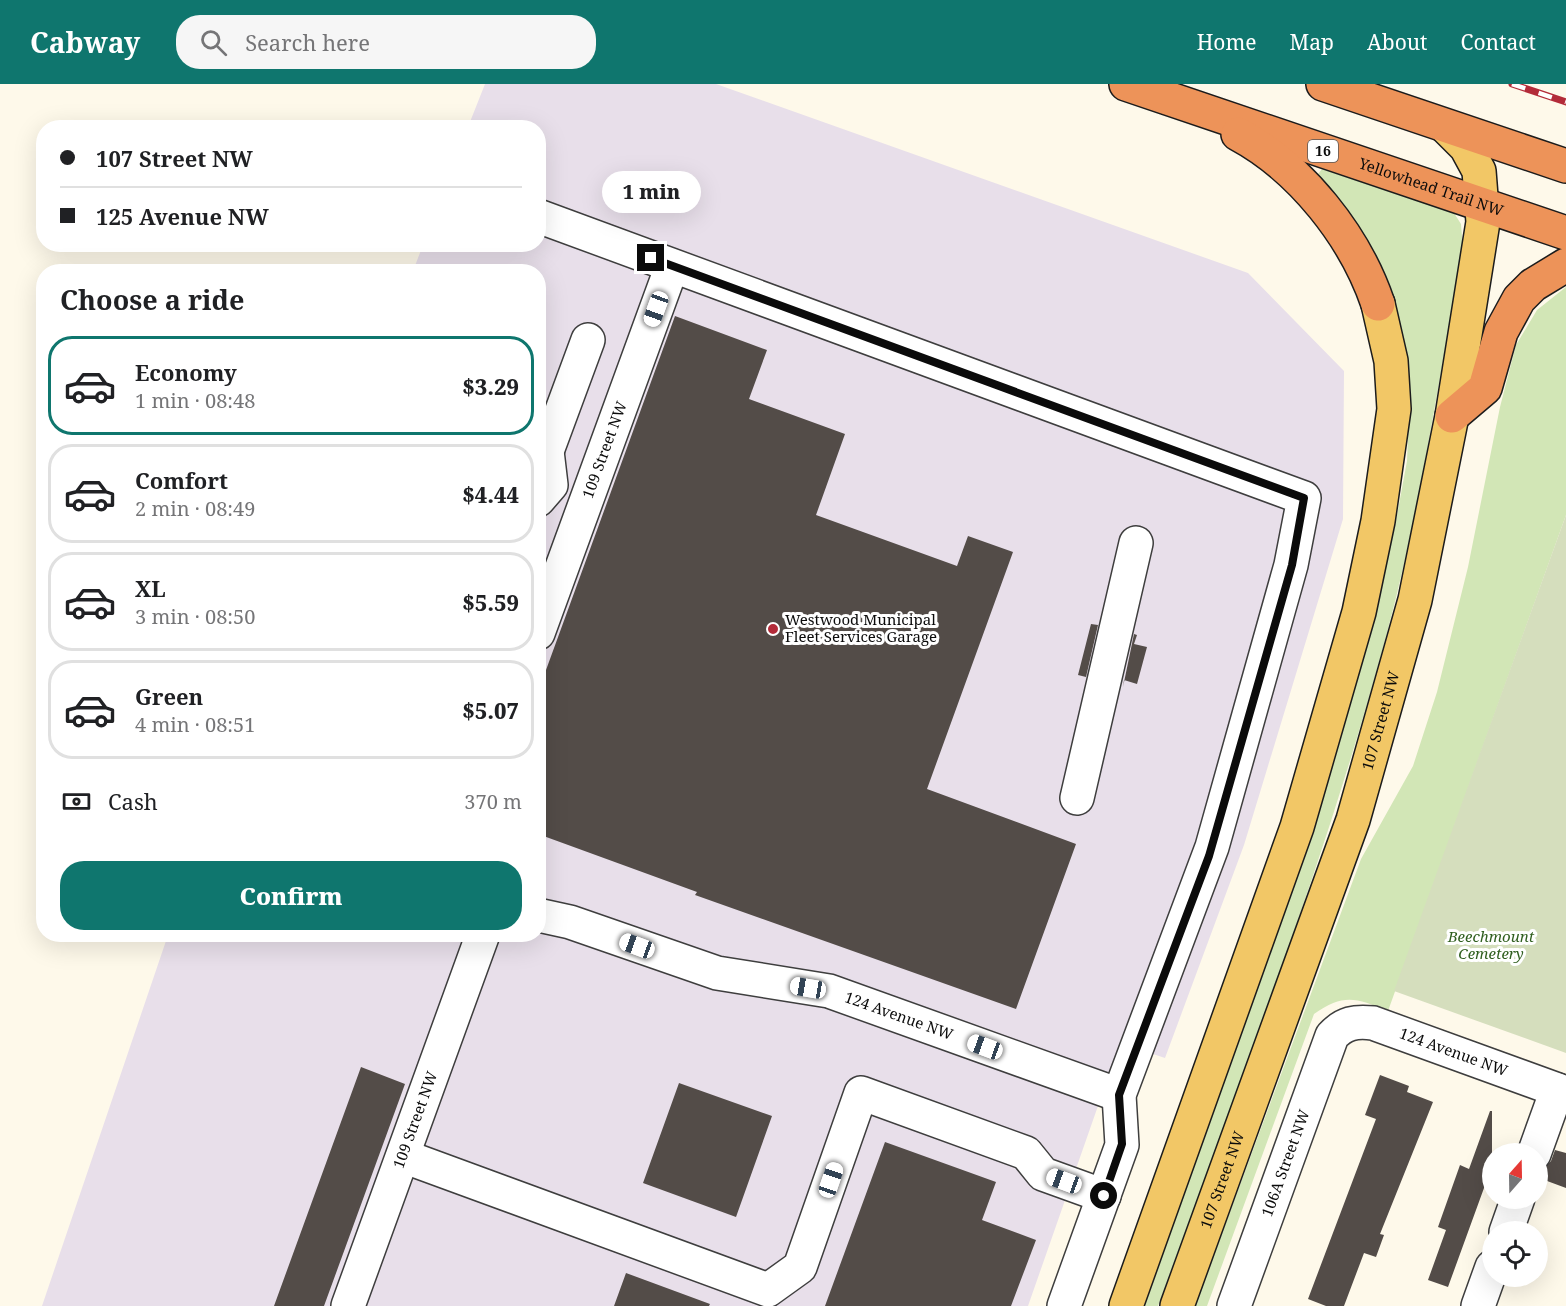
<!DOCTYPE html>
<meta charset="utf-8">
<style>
:root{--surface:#fff;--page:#f6f6f6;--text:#202124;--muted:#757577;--line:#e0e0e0;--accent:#0f766e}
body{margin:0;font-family:"Noto Serif",serif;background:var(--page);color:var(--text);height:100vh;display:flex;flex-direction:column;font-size:22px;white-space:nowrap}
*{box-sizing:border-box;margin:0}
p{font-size:20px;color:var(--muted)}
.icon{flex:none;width:33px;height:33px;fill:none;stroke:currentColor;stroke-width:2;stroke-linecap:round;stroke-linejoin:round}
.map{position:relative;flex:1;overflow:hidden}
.sheet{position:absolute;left:36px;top:180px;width:510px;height:678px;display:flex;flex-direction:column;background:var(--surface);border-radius:24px;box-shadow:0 6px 24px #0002}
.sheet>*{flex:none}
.top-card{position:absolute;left:36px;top:36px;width:510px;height:132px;border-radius:24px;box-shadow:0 6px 24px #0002;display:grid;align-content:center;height:132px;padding:0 24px;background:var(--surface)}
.needle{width:39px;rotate:20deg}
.buttons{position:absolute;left:1482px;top:1059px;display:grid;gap:12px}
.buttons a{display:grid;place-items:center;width:66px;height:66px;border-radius:50%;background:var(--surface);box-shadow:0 6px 24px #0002;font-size:30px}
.end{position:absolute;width:27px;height:27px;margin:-14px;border:8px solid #0b0b0b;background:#fff;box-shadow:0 0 0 3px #fff}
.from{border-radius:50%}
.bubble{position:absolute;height:42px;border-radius:21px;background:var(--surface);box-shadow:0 6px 24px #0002;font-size:20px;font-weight:800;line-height:42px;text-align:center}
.car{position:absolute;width:18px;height:36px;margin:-18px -9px;border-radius:8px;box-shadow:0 0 4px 2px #0007;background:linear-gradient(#fff 24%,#345 0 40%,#fff 0 76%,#345 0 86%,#fff 0)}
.top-card b{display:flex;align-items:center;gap:21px;height:57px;font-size:22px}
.top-card b+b{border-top:2px solid var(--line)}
.top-card i{width:15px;height:15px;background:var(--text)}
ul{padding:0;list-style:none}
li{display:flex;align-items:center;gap:18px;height:99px;margin:0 12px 9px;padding:0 12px;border:3px solid var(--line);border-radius:24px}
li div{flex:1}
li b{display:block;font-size:22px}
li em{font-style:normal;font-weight:800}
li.on{border-color:var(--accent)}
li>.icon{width:54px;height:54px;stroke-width:1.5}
h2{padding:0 24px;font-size:27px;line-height:72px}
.pay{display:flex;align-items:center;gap:15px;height:66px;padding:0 24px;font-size:22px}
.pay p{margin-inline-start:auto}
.primary-button{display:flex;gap:12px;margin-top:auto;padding:12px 24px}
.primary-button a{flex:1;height:69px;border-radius:24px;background:var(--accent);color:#fff;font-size:24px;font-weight:800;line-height:69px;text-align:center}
header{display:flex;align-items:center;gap:36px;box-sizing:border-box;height:84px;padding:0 30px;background:var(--accent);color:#fff}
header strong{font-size:28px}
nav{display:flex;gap:33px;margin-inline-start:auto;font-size:21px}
.search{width:420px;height:54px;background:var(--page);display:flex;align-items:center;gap:15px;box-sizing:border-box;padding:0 21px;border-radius:24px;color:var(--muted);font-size:22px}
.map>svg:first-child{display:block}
.industrial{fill:#e8dfea}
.green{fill:#d2e6b6}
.cemetery{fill:#d5debd}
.building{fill:#534c48}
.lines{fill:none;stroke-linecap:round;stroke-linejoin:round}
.minor-casing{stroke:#3e3e3e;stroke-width:36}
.major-casing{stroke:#1c1c1c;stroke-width:36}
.highway-casing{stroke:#1c1c1c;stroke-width:36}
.minor{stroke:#fff;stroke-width:33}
.major{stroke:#f2c766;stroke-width:33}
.highway{stroke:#ed9359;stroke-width:33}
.rail-casing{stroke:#b32b39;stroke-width:7}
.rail{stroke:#fff;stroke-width:4.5;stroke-dasharray:14;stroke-linecap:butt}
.route{stroke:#0b0b0b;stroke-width:8}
.poi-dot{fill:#b32b39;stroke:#fff;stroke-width:2}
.labels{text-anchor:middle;stroke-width:6;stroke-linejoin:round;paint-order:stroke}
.shield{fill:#fff;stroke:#545454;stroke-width:1.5}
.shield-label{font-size:14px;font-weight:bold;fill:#0b0b0b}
.street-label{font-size:15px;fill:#0b0b0b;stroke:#fff}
.poi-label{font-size:15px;fill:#0b0b0b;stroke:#fff;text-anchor:start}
.park-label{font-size:15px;font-style:italic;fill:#305f1f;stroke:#fff}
</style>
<header>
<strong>Cabway</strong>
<div class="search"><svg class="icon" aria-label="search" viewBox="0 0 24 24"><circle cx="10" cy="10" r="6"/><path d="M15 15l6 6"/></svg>Search here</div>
<nav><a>Home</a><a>Map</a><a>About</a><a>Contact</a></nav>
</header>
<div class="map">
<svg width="1566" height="1222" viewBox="0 0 1566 1222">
<rect width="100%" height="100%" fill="#fef9ea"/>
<path class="industrial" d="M485,0H716L1248,189L1344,287L1343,435L1244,761L1165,974L1120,959L1028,1222H42L168,851L538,850V188L413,187L423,161L538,160V44L468,43Z"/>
<path class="green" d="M1322,85L1454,129L1461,140L1463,165C1439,292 1421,421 1388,545C1326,776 1240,999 1158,1222H1141L1308,756L1340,655L1395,442L1407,377L1409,327L1372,168L1344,121L1318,90Z
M1566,203V431L1388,927C1356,914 1344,909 1314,930L1207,1222H1195L1361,775L1413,682L1437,608L1468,483L1500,323L1516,261L1537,226Z"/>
<path class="cemetery" d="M1566,431V969L1394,907Z"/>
<path class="building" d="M675,232L767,266L749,315L845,350L816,431L957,482L968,452L1013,468L927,705L1076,760L1016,925L695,811L697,808L538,750V608Z
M1091,540L1098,541L1086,593L1078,591Z
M1134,550L1137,551L1134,560L1147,563L1137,600L1124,596L1123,603Z
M361,983L405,1000L324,1222H274Z
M1380,991L1409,1002L1407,1008L1433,1018L1380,1150L1384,1151L1376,1173L1364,1169L1344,1222H1326L1308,1215L1376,1035L1365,1031Z
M679,999L772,1032L736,1133L643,1099Z
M1490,1027H1492V1082L1448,1203L1428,1196L1446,1146L1438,1143L1460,1081L1469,1085Z
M885,1058L996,1098L982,1136L1036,1156L1011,1222H825Z
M1555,1066L1566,1069V1104L1539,1094L1541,1087L1551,1077Z
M626,1189L710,1220L709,1222H614Z"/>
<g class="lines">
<g class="minor-casing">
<g id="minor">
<path d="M538,132L1304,414L1291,481L1212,763L1119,1011L1122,1061L1064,1222"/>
<path d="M538,359L547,367L551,401L538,416"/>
<path d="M547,367L588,256"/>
<path id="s1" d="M538,549L672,182"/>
<path d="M1077,714L1136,459"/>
<path id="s2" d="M538,831L570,838L717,889L829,907L1119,1011"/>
<path d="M1534,1070L1557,1006"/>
<path d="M403,1072L768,1206L800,1183L861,1009L1026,1069L1043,1090L1104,1112"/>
<path d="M1506,1148L1518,1114"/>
<path id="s3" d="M348,1222L483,850"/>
<path id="s4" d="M1234,1222L1332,952C1344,939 1355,937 1373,939L1566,1009"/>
<path d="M1478,1222L1492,1183"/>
</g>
</g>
<g class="major-casing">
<g id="major">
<path d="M1126,1222L1297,743L1359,528L1378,437L1394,325L1391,277L1378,220"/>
<path id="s5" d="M1177,1222L1353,736L1415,516L1452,332L1483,138L1479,87L1466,63L1445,42"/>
</g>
</g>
<g class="highway-casing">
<g id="highway">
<path id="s6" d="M1126,0L1566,149"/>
<path d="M1323,0L1566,82"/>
<path d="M1238,50C1301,84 1355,152 1378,220"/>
<path d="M1452,332L1485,304L1501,248L1519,215L1533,201L1566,181"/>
</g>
</g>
<use href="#minor" class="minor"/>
<use href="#major" class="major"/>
<use href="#highway" class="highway"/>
<g class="rail-casing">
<path id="rail" d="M1512,0L1566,18"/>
</g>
<use href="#rail" class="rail"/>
</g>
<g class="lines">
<path class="route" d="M651,174L1304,414L1292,481L1209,772L1119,1011L1122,1060L1104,1112"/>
</g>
<circle class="poi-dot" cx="773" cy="545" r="6"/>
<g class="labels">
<rect class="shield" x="1308" y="56" width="30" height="22" rx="4.5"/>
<g class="shield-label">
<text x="1323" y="72">16</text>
</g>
<g class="street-label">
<text dy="5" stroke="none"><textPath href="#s6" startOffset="322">Yellowhead Trail NW</textPath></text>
<text dy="5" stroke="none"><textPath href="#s1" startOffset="195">109 Street NW</textPath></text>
<text dy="5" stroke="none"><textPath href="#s5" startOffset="620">107 Street NW</textPath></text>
<text dy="5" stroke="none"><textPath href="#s2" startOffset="376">124 Avenue NW</textPath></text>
<text dy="5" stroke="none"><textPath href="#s4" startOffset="418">124 Avenue NW</textPath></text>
<text dy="5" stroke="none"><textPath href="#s3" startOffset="198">109 Street NW</textPath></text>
<text dy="5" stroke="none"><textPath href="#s4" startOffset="152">106A Street NW</textPath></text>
<text dy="5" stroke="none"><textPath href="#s5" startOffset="134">107 Street NW</textPath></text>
</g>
<g class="poi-label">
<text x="785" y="541">Westwood Municipal<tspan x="785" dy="17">Fleet Services Garage</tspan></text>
</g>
<g class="park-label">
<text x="1491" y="858">Beechmount<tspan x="1491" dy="17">Cemetery</tspan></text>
</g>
</g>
</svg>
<div class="buttons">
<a><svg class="needle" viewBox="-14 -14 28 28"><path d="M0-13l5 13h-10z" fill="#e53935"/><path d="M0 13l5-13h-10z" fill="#757577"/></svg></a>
<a><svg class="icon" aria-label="locate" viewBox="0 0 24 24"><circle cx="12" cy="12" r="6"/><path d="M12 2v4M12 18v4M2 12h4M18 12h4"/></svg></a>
</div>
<i class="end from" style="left:1104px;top:1112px"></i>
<i class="end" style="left:651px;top:174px"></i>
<div class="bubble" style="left:602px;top:87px;width:99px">1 min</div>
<i class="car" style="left:656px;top:225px;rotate:200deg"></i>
<i class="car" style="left:637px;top:862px;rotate:290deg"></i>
<i class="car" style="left:808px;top:904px;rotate:280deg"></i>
<i class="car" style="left:985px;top:963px;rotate:290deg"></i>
<i class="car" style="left:831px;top:1096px;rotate:19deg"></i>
<i class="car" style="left:1064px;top:1097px;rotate:290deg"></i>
<div class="top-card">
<b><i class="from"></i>107 Street NW</b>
<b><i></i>125 Avenue NW</b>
</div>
<section class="sheet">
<h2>Choose a ride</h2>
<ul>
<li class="on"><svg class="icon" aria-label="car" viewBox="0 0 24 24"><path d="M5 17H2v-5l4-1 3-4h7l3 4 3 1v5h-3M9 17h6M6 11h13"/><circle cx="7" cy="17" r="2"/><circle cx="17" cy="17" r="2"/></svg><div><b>Economy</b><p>1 min · 08:48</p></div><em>$3.29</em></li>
<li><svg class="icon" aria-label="car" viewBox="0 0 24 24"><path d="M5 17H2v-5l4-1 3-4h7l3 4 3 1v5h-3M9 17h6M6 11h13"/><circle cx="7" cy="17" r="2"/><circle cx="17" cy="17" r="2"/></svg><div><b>Comfort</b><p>2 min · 08:49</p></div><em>$4.44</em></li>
<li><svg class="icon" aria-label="car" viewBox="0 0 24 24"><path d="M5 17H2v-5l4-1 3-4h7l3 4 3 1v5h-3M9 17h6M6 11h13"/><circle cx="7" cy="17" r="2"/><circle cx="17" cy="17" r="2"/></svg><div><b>XL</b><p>3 min · 08:50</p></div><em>$5.59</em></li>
<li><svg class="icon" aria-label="car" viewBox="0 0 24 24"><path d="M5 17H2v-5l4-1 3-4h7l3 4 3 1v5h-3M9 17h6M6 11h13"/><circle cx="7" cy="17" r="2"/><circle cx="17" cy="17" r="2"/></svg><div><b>Green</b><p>4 min · 08:51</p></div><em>$5.07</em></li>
</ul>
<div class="pay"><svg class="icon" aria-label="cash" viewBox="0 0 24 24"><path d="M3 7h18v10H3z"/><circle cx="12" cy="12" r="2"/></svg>Cash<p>370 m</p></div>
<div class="primary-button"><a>Confirm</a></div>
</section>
</div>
